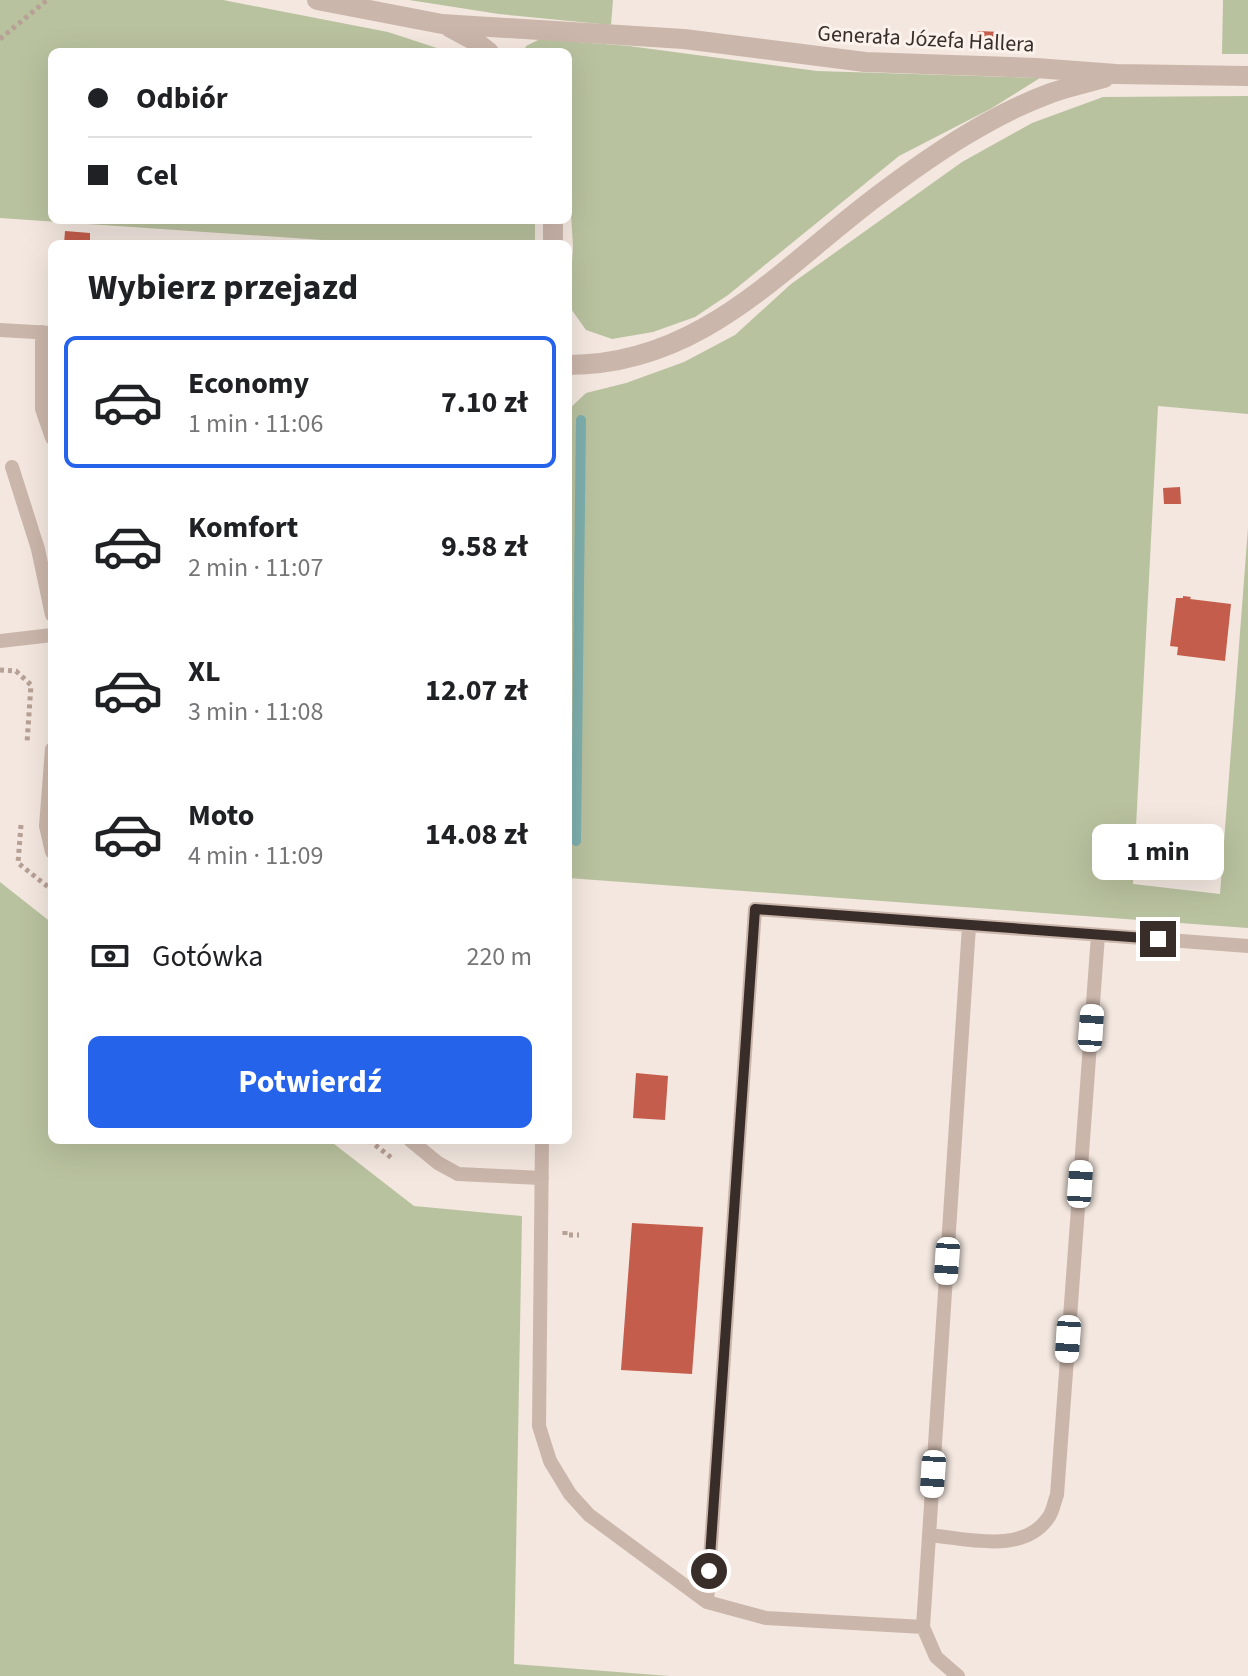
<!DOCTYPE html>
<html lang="pl">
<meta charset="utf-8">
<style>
:root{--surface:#fff;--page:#f2f2f2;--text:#202124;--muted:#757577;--line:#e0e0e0;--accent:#2563eb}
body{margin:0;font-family:"Source Sans 3",sans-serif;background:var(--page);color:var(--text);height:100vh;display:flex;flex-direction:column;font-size:30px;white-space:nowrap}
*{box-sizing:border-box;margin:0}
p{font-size:26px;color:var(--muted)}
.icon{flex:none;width:44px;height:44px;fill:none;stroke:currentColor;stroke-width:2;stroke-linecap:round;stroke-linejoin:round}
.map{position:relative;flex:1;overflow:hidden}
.panel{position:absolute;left:48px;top:240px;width:524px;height:904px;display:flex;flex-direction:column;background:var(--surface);border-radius:12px;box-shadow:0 8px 32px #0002}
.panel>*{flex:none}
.guide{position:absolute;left:48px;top:48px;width:524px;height:176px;border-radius:12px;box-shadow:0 8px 32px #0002;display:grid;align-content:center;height:176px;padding:0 40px;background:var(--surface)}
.end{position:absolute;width:36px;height:36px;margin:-18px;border:10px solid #392d2a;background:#fff;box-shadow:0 0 0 4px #fff}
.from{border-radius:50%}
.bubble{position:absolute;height:56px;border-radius:12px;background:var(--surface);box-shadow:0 8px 32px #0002;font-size:26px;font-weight:700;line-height:56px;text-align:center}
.car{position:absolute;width:24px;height:48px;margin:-24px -12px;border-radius:10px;box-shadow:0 0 6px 2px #0007;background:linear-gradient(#fff 24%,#345 0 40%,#fff 0 76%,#345 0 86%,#fff 0)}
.guide b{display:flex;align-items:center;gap:28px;height:76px;font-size:30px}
.guide b+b{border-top:2px solid var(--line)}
.guide i{width:20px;height:20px;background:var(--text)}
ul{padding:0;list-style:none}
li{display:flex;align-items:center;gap:24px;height:132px;margin:0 16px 12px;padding:0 24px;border:4px solid transparent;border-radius:12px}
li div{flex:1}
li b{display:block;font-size:30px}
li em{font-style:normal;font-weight:700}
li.on{border-color:var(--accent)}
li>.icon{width:72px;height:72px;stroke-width:1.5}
h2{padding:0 40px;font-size:36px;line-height:96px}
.pay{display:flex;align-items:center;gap:20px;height:88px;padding:0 40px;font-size:30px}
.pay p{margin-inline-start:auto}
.primary-button{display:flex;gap:16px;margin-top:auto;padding:16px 40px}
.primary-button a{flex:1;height:92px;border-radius:12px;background:var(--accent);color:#fff;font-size:32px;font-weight:700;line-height:92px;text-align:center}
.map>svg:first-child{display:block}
.green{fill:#b9c29f}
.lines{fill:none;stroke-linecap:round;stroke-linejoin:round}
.stream{stroke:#7eafad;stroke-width:10}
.building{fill:#c45d4b}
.path{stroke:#b7a095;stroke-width:5;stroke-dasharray:4 4;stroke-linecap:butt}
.service{stroke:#cbb6ab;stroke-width:14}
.minor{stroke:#cbb6ab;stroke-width:20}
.route{stroke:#392d2a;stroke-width:10}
.labels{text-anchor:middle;stroke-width:6;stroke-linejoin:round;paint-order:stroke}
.street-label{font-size:22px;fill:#392d2a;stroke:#faf2eb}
</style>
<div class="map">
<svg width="1248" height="1676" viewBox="0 0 1248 1676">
<rect width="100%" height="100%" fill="#f3e7df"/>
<path class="green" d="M0,0H223L388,32L449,52H52V220H535V244H381L0,218Z
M409,0H613L611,25L499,14Z
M1223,0H1248V54H1222Z
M540,39L629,46L817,71L1040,78L992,108L899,156L728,295L695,317L653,332L612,339L586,330L569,306L573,247L568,163V52H524L526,46Z
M1248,96V414L1158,406L1133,884L1220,894L1248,528V928L568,878V410L586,393L626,383L684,362L735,335L791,284L962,162L1032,123L1103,97Z
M0,882L52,923V1140H329L414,1206L522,1216L514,1664L669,1676H0Z"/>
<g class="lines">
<path class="stream" d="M576,841L581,420"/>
</g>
<path class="building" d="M978,31L1001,32L1000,44L977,43Z
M65,231L90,233V244H64Z
M1180,487L1181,504H1164L1163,488Z
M1183,596L1191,597L1190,599L1231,604L1225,661L1177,655L1178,647L1170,646L1176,598H1183Z
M636,1073L668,1076L665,1120L633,1118Z
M632,1223L703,1227L692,1374L621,1370Z"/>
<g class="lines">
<path class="path" d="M0,39L47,0
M0,670L16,671L31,685L27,743
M21,825L18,863L52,890
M369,1140L393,1159
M565,1231V1235H579"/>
<path class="service" d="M0,330L52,333
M42,332V409L52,438
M12,467L38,549L52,615
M0,641L52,635
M52,749L46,826L52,852
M410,1140L438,1163L458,1174L542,1178
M542,1140L539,1426L550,1461L570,1494L589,1515L707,1602L766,1618L923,1627L936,1657L958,1676
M929,1535C965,1538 1023,1555 1048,1518C1053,1512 1054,1502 1057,1495L1098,935
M707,1602L755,909L1248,946
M923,1627L969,926"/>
<path class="minor" d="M317,0L442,24L684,39L865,62L1036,68L1116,74L1248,76
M449,27L475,41L489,52
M553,220V244
M568,365C704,365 783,265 884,191C935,153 991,115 1051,93C1068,87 1087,83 1104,78"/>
</g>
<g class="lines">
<path class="route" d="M709,1571L755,909L1158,939"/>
</g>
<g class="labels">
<g class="street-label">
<text transform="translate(926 38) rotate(3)" y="8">Generała Józefa Hallera</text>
</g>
</g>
</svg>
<i class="end from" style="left:709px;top:1571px"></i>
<i class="end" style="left:1158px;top:939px"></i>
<div class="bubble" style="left:1092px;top:824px;width:132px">1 min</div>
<i class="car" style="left:1091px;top:1028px;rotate:4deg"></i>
<i class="car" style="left:1080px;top:1184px;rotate:4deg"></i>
<i class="car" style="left:947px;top:1261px;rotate:184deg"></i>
<i class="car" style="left:1068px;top:1339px;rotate:184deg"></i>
<i class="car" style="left:933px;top:1474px;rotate:184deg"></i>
<div class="guide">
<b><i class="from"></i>Odbiór</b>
<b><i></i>Cel</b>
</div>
<section class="panel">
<h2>Wybierz przejazd</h2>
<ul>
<li class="on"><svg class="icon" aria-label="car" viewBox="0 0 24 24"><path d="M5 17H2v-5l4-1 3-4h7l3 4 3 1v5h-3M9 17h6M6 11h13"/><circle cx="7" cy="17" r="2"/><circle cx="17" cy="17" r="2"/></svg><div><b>Economy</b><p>1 min · 11:06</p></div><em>7.10 zł</em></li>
<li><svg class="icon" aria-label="car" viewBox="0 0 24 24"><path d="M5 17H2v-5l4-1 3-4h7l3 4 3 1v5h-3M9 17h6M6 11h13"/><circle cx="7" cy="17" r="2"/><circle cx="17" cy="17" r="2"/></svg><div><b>Komfort</b><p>2 min · 11:07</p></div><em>9.58 zł</em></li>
<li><svg class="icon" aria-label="car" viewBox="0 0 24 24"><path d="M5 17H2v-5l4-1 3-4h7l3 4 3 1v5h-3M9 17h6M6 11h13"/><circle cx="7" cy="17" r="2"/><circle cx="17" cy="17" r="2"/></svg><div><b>XL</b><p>3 min · 11:08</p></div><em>12.07 zł</em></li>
<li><svg class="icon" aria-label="car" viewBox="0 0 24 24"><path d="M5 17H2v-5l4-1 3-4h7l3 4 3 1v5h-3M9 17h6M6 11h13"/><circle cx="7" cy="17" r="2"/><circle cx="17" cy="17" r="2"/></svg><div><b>Moto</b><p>4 min · 11:09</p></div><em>14.08 zł</em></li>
</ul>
<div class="pay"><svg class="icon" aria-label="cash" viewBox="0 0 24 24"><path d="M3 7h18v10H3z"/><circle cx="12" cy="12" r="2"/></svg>Gotówka<p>220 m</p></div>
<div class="primary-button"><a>Potwierdź</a></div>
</section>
</div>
